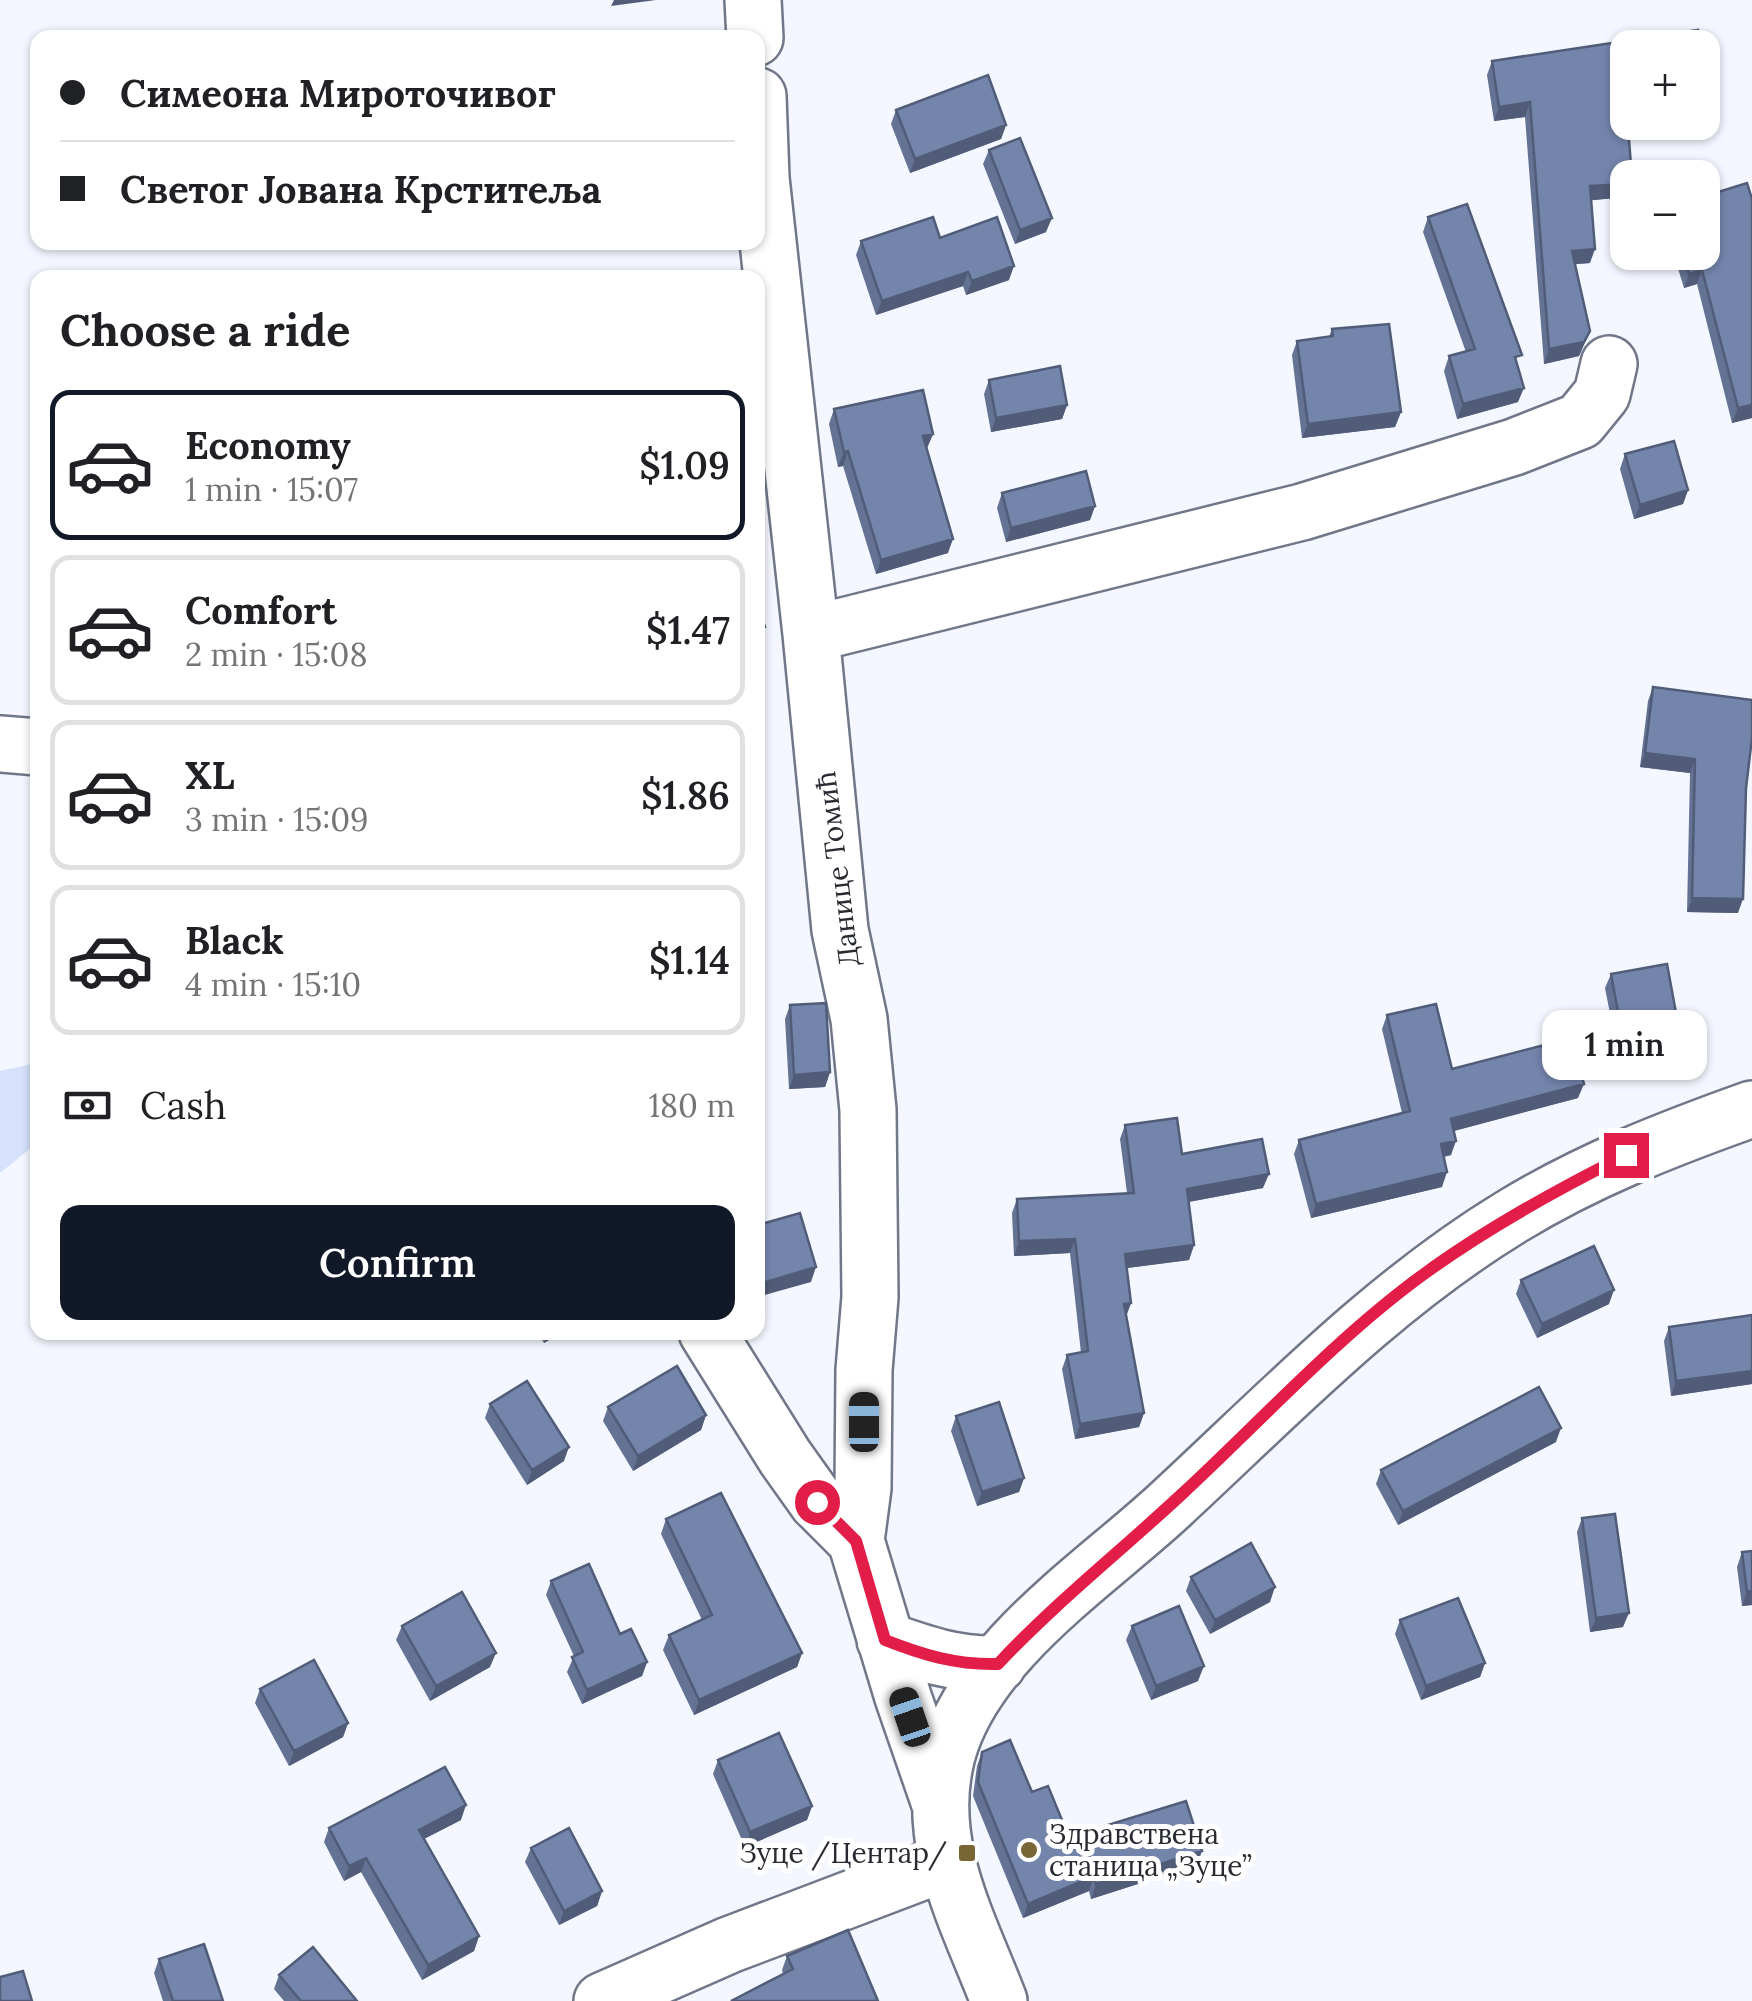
<!DOCTYPE html>
<meta charset="utf-8">
<style>
:root{--surface:#fff;--page:#f2f2f2;--text:#202124;--muted:#757577;--line:#e0e0e0;--accent:#111827}
body{margin:0;font-family:Lora,serif;background:var(--page);color:var(--text);height:100vh;display:flex;flex-direction:column;font-size:38px;white-space:nowrap}
*{box-sizing:border-box;margin:0}
p{font-size:32px;color:var(--muted)}
.icon{flex:none;width:55px;height:55px;fill:none;stroke:currentColor;stroke-width:2;stroke-linecap:round;stroke-linejoin:round}
.map{position:relative;flex:1;overflow:hidden}
.side{position:absolute;left:30px;top:270px;width:735px;height:1070px;display:flex;flex-direction:column;background:var(--surface);border-radius:20px;box-shadow:0 2px 8px #0004}
.side>*{flex:none}
.top-card{position:absolute;left:30px;top:30px;width:735px;height:220px;border-radius:20px;box-shadow:0 2px 8px #0004;display:grid;align-content:center;height:220px;padding:0 30px;background:var(--surface)}
.buttons{position:absolute;left:1610px;top:30px;display:grid;gap:20px}
.buttons a{display:grid;place-items:center;width:110px;height:110px;border-radius:20px;background:var(--surface);box-shadow:0 2px 8px #0004;font-size:50px}
.end{position:absolute;width:45px;height:45px;margin:-22px;border:12px solid #e11d48;background:#fff;box-shadow:0 0 0 5px #fff}
.from{border-radius:50%}
.bubble{position:absolute;height:70px;border-radius:20px;background:var(--surface);box-shadow:0 2px 8px #0004;font-size:32px;font-weight:600;line-height:70px;text-align:center}
.car{position:absolute;width:30px;height:60px;margin:-30px -15px;border-radius:12px;box-shadow:0 0 8px 2px #0007;background:linear-gradient(#222 24%,#8ab4d8 0 40%,#222 0 76%,#8ab4d8 0 86%,#222 0)}
.top-card b{display:flex;align-items:center;gap:35px;height:95px;font-size:38px}
.top-card b+b{border-top:2px solid var(--line)}
.top-card i{width:25px;height:25px;background:var(--text)}
ul{padding:0;list-style:none}
li{display:flex;align-items:center;gap:30px;height:150px;margin:0 20px 15px;padding:0 10px;border:5px solid var(--line);border-radius:20px}
li div{flex:1}
li b{display:block;font-size:38px}
li em{font-style:normal;font-weight:600}
li.active{border-color:var(--accent)}
li>.icon{width:90px;height:90px;stroke-width:1.5}
h2{padding:0 30px;font-size:45px;line-height:120px}
.pay{display:flex;align-items:center;gap:25px;height:110px;padding:0 30px;font-size:38px}
.pay p{margin-inline-start:auto}
.action{display:flex;gap:20px;margin-top:auto;padding:20px 30px}
.action a{flex:1;height:115px;border-radius:20px;background:var(--accent);color:#fff;font-size:40px;font-weight:600;line-height:115px;text-align:center}
.map>svg:first-child{display:block}
.green{fill:#d6e2fc}
.lines{fill:none;stroke-linecap:round;stroke-linejoin:round}
.minor-casing{stroke:#707788;stroke-width:60}
.minor{stroke:#fff;stroke-width:55}
.wall{fill:#647294}
.shaded-wall{fill:#515d78}
.building{fill:#7485ac;stroke:#515d78;stroke-width:2.5}
.route{stroke:#e11d48;stroke-width:12}
.poi-dot{fill:#796635;stroke:#fff;stroke-width:4}
.labels{text-anchor:middle;stroke-width:10;stroke-linejoin:round;paint-order:stroke}
.street-label{font-size:28px;fill:#282b32;stroke:#fff}
.poi-label{font-size:28px;fill:#282b32;stroke:#fff;text-anchor:start}
</style>
<div class="map">
<svg width="1752" height="2001" viewBox="0 0 1752 2001">
<rect width="100%" height="100%" fill="#f4f7ff"/>
<path class="green" d="M37,1063V1143L0,1173V1071Z"/>
<g class="lines">
<g class="minor-casing">
<path id="minor" d="M753,0L755,38
M758,96L761,178L811,634L840,930L859,1019L868,1110L870,1297L864,1370L863,1488L856,1541L903,1697L939,1801
M811,634L1302,512L1514,447L1580,421L1602,394L1609,364
M0,744L38,747
M707,1332L785,1457L817,1502L856,1541
M885,1640C924,1654 956,1665 998,1664
M602,2001L729,1945L945,1863
M999,2001C968,1920 924,1844 947,1755C975,1651 1096,1574 1171,1504C1280,1403 1383,1295 1511,1217C1588,1170 1668,1139 1752,1109"/>
</g>
<use href="#minor" class="minor"/>
</g>
<path class="wall" d="M1628,48V101L1626,102L1627,197L1591,200L1590,263L1575,264L1590,331L1579,356L1544,364L1525,117L1494,121L1487,75L1492,61Z
M896,110L1006,125L1001,139L910,173L891,124Z
M989,150L1046,232L1015,244L983,164Z
M1752,199V418L1732,423L1697,284L1684,288L1673,252H1702Z
M1428,217L1518,367V402L1457,419L1444,371L1449,356L1466,352L1423,232Z
M940,238L1009,280L966,295L963,286L876,315L856,255L861,241Z
M1332,329L1401,412L1395,427L1302,438L1292,355L1297,341L1329,337Z
M989,380L1067,405L1062,419L991,432L984,394Z
M834,409L933,434L927,448L948,553L876,574L843,466L838,467L829,424Z
M1625,454L1688,490L1683,504L1634,519L1620,469Z
M1002,493L1095,506L1090,520L1006,542L997,508Z
M1653,687L1746,788L1738,913L1687,912L1690,773L1640,767L1648,701Z
M1611,974L1676,1054L1620,1064L1605,988Z
M790,1005L830,1072L825,1087L789,1089L785,1019Z
M1387,1015L1452,1069L1578,1098L1454,1131L1451,1155L1444,1157L1442,1187L1311,1218L1294,1154L1299,1140L1402,1113L1382,1029Z
M1125,1125L1182,1154L1263,1188L1189,1202L1194,1245L1189,1260L1127,1268L1131,1303L1126,1317L1144,1413L1139,1427L1075,1439L1062,1369L1067,1355L1081,1353L1070,1253L1014,1256L1012,1213L1017,1199L1127,1193L1120,1139Z
M1521,1280L1609,1304L1537,1338L1516,1294Z
M1752,1315V1384L1671,1396L1664,1341L1669,1327Z
M538,1332H562L544,1343Z
M490,1404L564,1461L527,1485L485,1418Z
M608,1407L706,1415L701,1430L633,1471L603,1421Z
M956,1416L1024,1478L1019,1492L977,1506L951,1431Z
M1556,1442L1398,1525L1376,1484L1381,1470Z
M1582,1518L1623,1627L1590,1632L1577,1532Z
M666,1519L802,1653L797,1667L694,1715L663,1650L669,1635L702,1620L661,1534Z
M1742,1552L1752,1605L1742,1606L1737,1567Z
M1191,1577L1270,1602L1210,1634L1186,1591Z
M551,1581L620,1634L647,1662L642,1676L582,1704L567,1672L574,1656L546,1595Z
M1400,1620L1485,1663L1480,1677L1421,1700L1395,1634Z
M402,1626L490,1667L430,1701L396,1640Z
M1132,1626L1198,1681L1151,1700L1126,1640Z
M260,1689L348,1723L343,1737L289,1766L255,1703Z
M982,1752L1032,1792L1069,1837L1197,1865L1091,1899L1089,1891L1023,1918L973,1796L977,1766Z
M718,1760L812,1806L807,1820L745,1847L713,1774Z
M461,1820L424,1839L479,1936L474,1951L422,1980L361,1872L344,1881L324,1842L329,1828Z
M531,1848L602,1891L597,1906L559,1925L525,1862Z
M787,1956L878,2001L783,1974L782,1970Z
M159,1959L223,2001H163L154,1973Z
M279,1975L357,2001H284L274,1989Z"/>
<path class="shaded-wall" d="M614,0H656L611,6Z
M1530,102L1525,117L1494,121L1499,107Z
M1006,125L1001,139L910,173L915,159Z
M1628,184L1627,197L1584,201L1590,186Z
M1052,218L1046,232L1015,244L1020,230Z
M1595,249L1590,263L1566,265L1572,251Z
M1014,266L1009,280L966,295L972,281Z
M1702,270L1697,284L1684,288L1689,274Z
M968,272L963,286L876,315L882,301Z
M1590,331L1579,356L1544,364L1549,349Z
M1524,388L1518,402L1457,419L1463,404Z
M1067,405L1062,419L991,432L996,418Z
M1752,405V418L1732,423L1738,408Z
M1401,412L1395,427L1302,438L1308,424Z
M933,434L927,448L918,450L923,436Z
M848,451L843,466L838,467L844,452Z
M1688,490L1683,504L1634,519L1640,505Z
M1095,506L1090,520L1006,542L1011,528Z
M953,539L948,553L876,574L881,560Z
M765,627L760,641L758,642V630Z
M1645,753L1695,759L1690,773L1640,767Z
M1692,898L1743,899L1738,913L1687,912Z
M1681,1040L1676,1054L1620,1064L1625,1050Z
M830,1072L825,1087L789,1089L794,1075Z
M1584,1084L1578,1098L1446,1133L1451,1119Z
M1456,1141L1451,1155L1436,1158L1441,1144Z
M1447,1172L1442,1187L1311,1218L1316,1204Z
M1269,1174L1263,1188L1182,1203L1187,1189Z
M1075,1239L1070,1253L1014,1256L1019,1241Z
M1194,1245L1189,1260L1120,1269L1125,1254Z
M816,1267L811,1282L758,1297L759,1284Z
M1614,1290L1609,1304L1537,1338L1542,1324Z
M1131,1303L1125,1318L1124,1304Z
M548,1332H562L544,1343Z
M1752,1371V1384L1671,1396L1676,1381Z
M1144,1413L1139,1427L1075,1439L1080,1424Z
M706,1415L701,1430L633,1471L638,1456Z
M1561,1428L1556,1442L1398,1525L1403,1511Z
M569,1447L564,1461L527,1485L532,1470Z
M1024,1478L1019,1492L977,1506L982,1492Z
M1275,1587L1270,1602L1210,1634L1215,1620Z
M1752,1591V1605L1742,1606L1747,1592Z
M1629,1613L1623,1627L1590,1632L1596,1618Z
M496,1653L490,1667L430,1701L436,1686Z
M802,1653L797,1667L694,1715L699,1700Z
M647,1662L642,1676L582,1704L587,1690Z
M1485,1663L1480,1677L1421,1700L1426,1686Z
M1204,1666L1198,1681L1151,1700L1156,1686Z
M348,1723L343,1737L289,1766L294,1751Z
M466,1805L461,1820L414,1844L419,1830Z
M812,1806L807,1820L745,1847L750,1832Z
M1202,1851L1197,1865L1091,1899L1096,1884Z
M366,1858L361,1872L344,1881L349,1866Z
M1094,1876L1089,1891L1023,1918L1028,1904Z
M602,1891L597,1906L559,1925L564,1911Z
M479,1936L474,1951L422,1980L428,1965Z"/>
<path class="building" d="M1698,30L1700,48H1628V88H1625L1632,178H1628V184L1590,186L1595,249L1572,251L1590,331L1584,342L1549,349L1530,102L1499,107L1492,61Z
M988,75L1006,125L915,159L896,110Z
M1020,138L1052,218L1020,230L989,150Z
M1747,183L1752,199V405L1738,408L1702,270L1689,274L1683,252H1702V197Z
M1467,204L1522,355L1515,357L1524,388L1463,404L1449,356L1475,349L1428,217Z
M933,217L940,238L997,217L1014,266L972,281L968,272L882,301L861,241Z
M1389,324L1401,412L1308,424L1297,341L1333,336L1332,329Z
M1060,366L1067,405L996,418L989,380Z
M923,390L933,434L923,436L953,539L881,560L848,451L844,452L834,409Z
M1674,441L1688,490L1640,505L1625,454Z
M1086,471L1095,506L1011,528L1002,493Z
M758,606L765,627L758,630Z
M1653,687L1752,700V738L1746,788L1743,899L1692,898L1695,759L1645,753Z
M1667,964L1681,1040L1625,1050L1611,974Z
M826,1003L830,1072L794,1075L790,1005Z
M1436,1004L1452,1069L1571,1038L1584,1084L1451,1119L1456,1141L1441,1144L1447,1172L1316,1204L1299,1140L1410,1111L1387,1015Z
M1177,1118L1182,1154L1262,1139L1269,1174L1187,1189L1194,1245L1125,1254L1131,1303L1124,1304L1144,1413L1080,1424L1067,1355L1088,1351L1075,1239L1019,1241L1017,1199L1134,1193L1125,1125Z
M800,1213L816,1267L759,1284L758,1279V1225Z
M1594,1246L1614,1290L1542,1324L1521,1280Z
M1752,1315V1371L1676,1381L1669,1327Z
M677,1366L706,1415L638,1456L608,1407Z
M527,1381L569,1447L532,1470L490,1404Z
M1539,1387L1561,1428L1403,1511L1381,1470Z
M999,1402L1024,1478L982,1492L956,1416Z
M721,1493L802,1653L699,1700L669,1635L712,1615L666,1519Z
M1615,1514L1629,1613L1596,1618L1582,1518Z
M1251,1543L1275,1587L1215,1620L1191,1577Z
M1752,1551V1591L1747,1592L1742,1552Z
M589,1564L620,1634L631,1629L647,1662L587,1690L572,1657L583,1652L551,1581Z
M462,1592L496,1653L436,1686L402,1626Z
M1458,1598L1485,1663L1426,1686L1400,1620Z
M1179,1606L1204,1666L1156,1686L1132,1626Z
M314,1660L348,1723L294,1751L260,1689Z
M779,1733L812,1806L750,1832L718,1760Z
M1010,1740L1032,1792L1048,1786L1069,1837L1186,1801L1202,1851L1096,1884L1094,1876L1028,1904L978,1782L982,1752Z
M445,1767L466,1805L419,1830L479,1936L428,1965L366,1858L349,1866L329,1828Z
M569,1828L602,1891L564,1911L531,1848Z
M848,1930L878,2001H731L793,1969L787,1956Z
M204,1944L223,2001H173L159,1959Z
M313,1947L357,2001H301L279,1975Z
M23,1971L32,2001H0V1977Z"/>
<g class="lines">
<path class="route" d="M817,1502L856,1541L885,1640C923,1655 956,1665 998,1664C1055,1603 1121,1551 1182,1494C1261,1421 1336,1338 1424,1274C1487,1228 1556,1190 1626,1155"/>
</g>
<g class="poi-dot">
<circle cx="1029" cy="1850" r="10"/>
<rect x="957" y="1843" width="20" height="20" rx="5"/>
</g>
<g class="labels">
<g class="street-label">
<text transform="translate(837 869) rotate(-97)" y="10">Данице Томић</text>
</g>
<g class="poi-label">
<text x="1049" y="1844">Здравствена<tspan x="1049" dy="32">станица „Зуце”</tspan></text>
<text x="947" y="1863" text-anchor="end">Зуце /Центар/</text>
</g>
</g>
</svg>
<div class="buttons">
<a>+</a>
<a>−</a>
</div>
<i class="end from" style="left:817px;top:1502px"></i>
<i class="end" style="left:1626px;top:1155px"></i>
<div class="bubble" style="left:1542px;top:1010px;width:165px">1 min</div>
<i class="car" style="left:864px;top:1422px;rotate:0deg"></i>
<i class="car" style="left:910px;top:1717px;rotate:341deg"></i>
<div class="top-card">
<b><i class="from"></i>Симеона Мироточивог</b>
<b><i></i>Светог Јована Крститеља</b>
</div>
<section class="side">
<h2>Choose a ride</h2>
<ul>
<li class="active"><svg class="icon" aria-label="car" viewBox="0 0 24 24"><path d="M5 17H2v-5l4-1 3-4h7l3 4 3 1v5h-3M9 17h6M6 11h13"/><circle cx="7" cy="17" r="2"/><circle cx="17" cy="17" r="2"/></svg><div><b>Economy</b><p>1 min · 15:07</p></div><em>$1.09</em></li>
<li><svg class="icon" aria-label="car" viewBox="0 0 24 24"><path d="M5 17H2v-5l4-1 3-4h7l3 4 3 1v5h-3M9 17h6M6 11h13"/><circle cx="7" cy="17" r="2"/><circle cx="17" cy="17" r="2"/></svg><div><b>Comfort</b><p>2 min · 15:08</p></div><em>$1.47</em></li>
<li><svg class="icon" aria-label="car" viewBox="0 0 24 24"><path d="M5 17H2v-5l4-1 3-4h7l3 4 3 1v5h-3M9 17h6M6 11h13"/><circle cx="7" cy="17" r="2"/><circle cx="17" cy="17" r="2"/></svg><div><b>XL</b><p>3 min · 15:09</p></div><em>$1.86</em></li>
<li><svg class="icon" aria-label="car" viewBox="0 0 24 24"><path d="M5 17H2v-5l4-1 3-4h7l3 4 3 1v5h-3M9 17h6M6 11h13"/><circle cx="7" cy="17" r="2"/><circle cx="17" cy="17" r="2"/></svg><div><b>Black</b><p>4 min · 15:10</p></div><em>$1.14</em></li>
</ul>
<div class="pay"><svg class="icon" aria-label="cash" viewBox="0 0 24 24"><path d="M3 7h18v10H3z"/><circle cx="12" cy="12" r="2"/></svg>Cash<p>180 m</p></div>
<div class="action"><a>Confirm</a></div>
</section>
</div>
